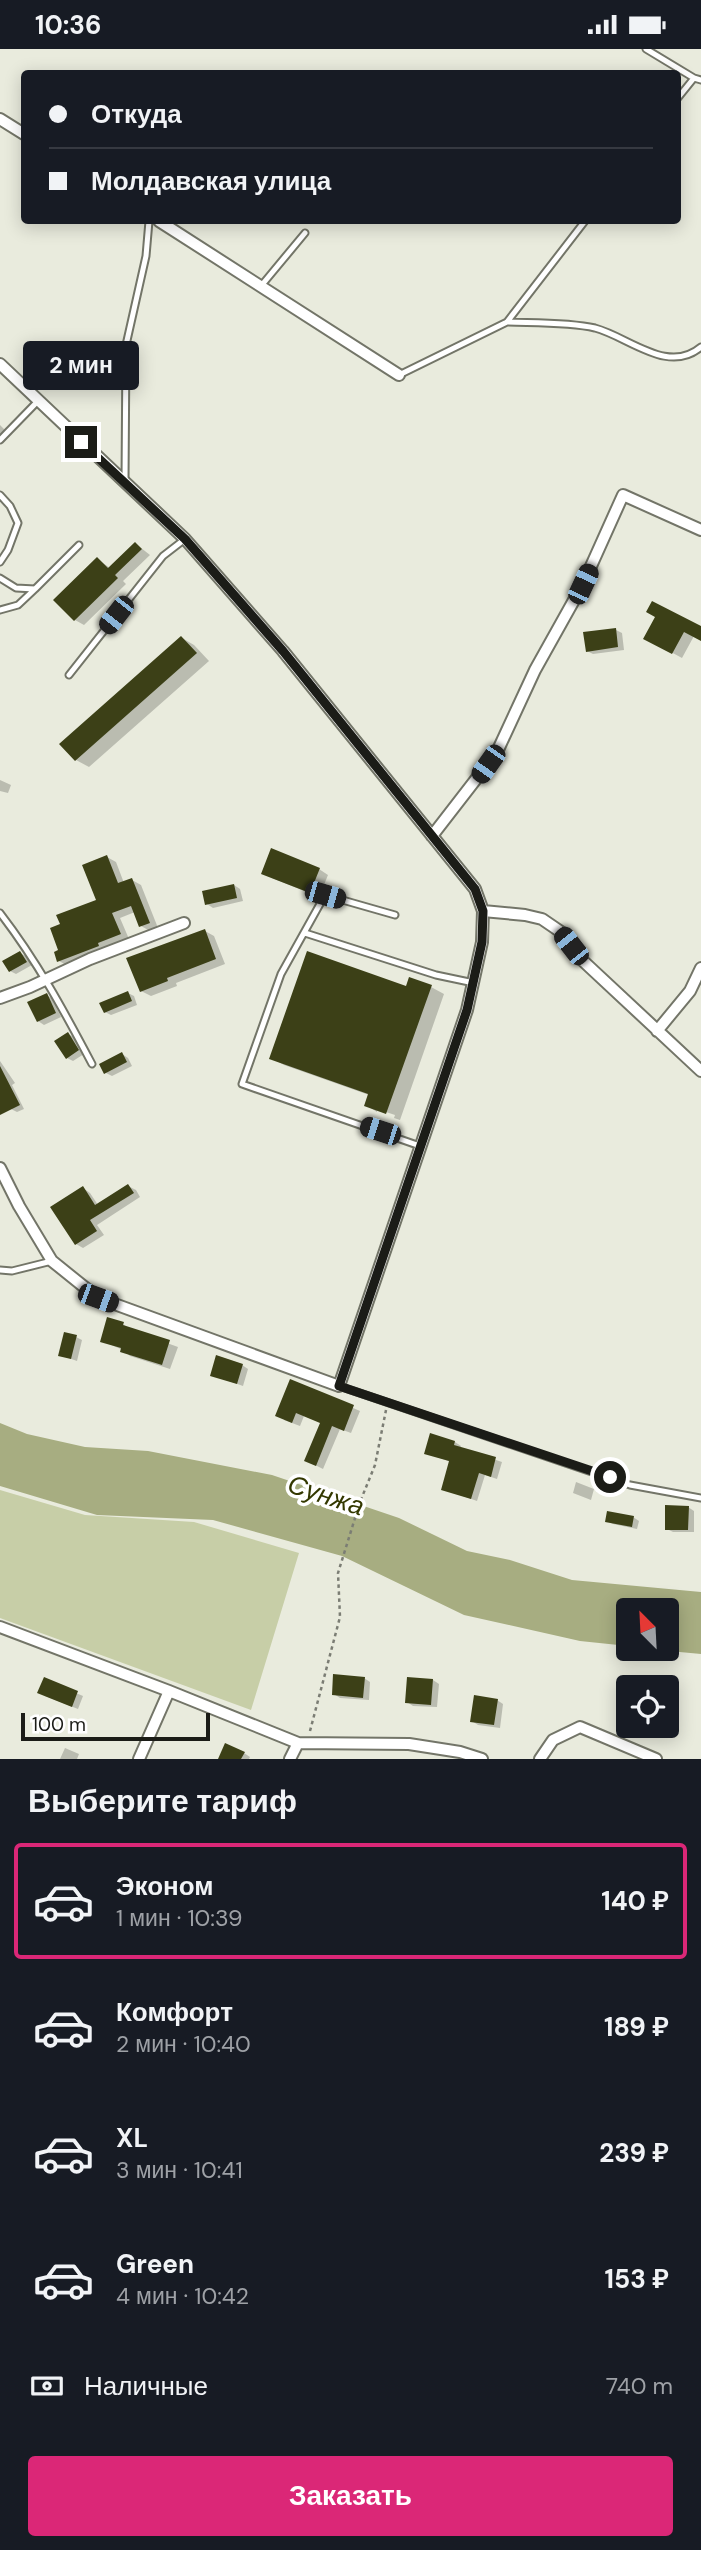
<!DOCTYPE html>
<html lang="ru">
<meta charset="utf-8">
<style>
:root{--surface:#171b24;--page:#20242c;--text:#f1f3f6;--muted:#9ea1a6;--line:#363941;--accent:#db2777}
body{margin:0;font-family:"DM Sans",sans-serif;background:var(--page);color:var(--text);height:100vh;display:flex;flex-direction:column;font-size:26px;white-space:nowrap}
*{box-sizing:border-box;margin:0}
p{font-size:23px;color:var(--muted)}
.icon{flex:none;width:38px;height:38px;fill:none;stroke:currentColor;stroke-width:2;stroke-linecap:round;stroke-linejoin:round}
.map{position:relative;height:1710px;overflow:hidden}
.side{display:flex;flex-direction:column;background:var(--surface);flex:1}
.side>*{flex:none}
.top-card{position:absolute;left:21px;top:21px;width:660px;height:154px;border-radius:7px;box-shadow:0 4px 18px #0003;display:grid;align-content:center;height:154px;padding:0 28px;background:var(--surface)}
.needle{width:46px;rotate:336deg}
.buttons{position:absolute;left:616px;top:1549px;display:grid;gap:14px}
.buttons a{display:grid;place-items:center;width:63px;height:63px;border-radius:7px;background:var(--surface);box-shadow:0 4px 18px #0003;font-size:35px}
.scale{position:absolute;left:21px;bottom:18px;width:189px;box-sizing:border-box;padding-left:7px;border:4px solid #1b1c17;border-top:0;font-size:19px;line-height:24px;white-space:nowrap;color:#1b1c17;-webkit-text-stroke:5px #fff;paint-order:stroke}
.end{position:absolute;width:32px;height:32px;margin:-16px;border:9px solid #1b1c17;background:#fff;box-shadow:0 0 0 4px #fff}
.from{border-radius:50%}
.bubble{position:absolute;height:49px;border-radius:7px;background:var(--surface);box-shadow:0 4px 18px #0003;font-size:23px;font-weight:700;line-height:49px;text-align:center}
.car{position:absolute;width:21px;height:42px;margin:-21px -10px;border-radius:9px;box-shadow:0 0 5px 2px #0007;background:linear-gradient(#222 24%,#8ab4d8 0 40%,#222 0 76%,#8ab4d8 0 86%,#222 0)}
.top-card b{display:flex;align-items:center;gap:24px;height:66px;font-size:26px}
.top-card b+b{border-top:2px solid var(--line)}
.top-card i{width:18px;height:18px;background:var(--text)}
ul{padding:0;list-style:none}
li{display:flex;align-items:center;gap:21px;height:116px;margin:0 14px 10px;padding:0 14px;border:4px solid transparent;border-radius:7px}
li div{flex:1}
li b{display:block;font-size:26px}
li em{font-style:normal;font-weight:700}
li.on{border-color:var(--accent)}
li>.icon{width:63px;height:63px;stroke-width:1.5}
h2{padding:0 28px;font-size:32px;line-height:84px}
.pay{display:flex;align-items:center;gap:18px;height:77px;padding:0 28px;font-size:26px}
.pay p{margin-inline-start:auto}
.cta{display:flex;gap:14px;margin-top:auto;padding:14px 28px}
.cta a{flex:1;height:80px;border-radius:7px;background:var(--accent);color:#fff;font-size:28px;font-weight:700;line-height:80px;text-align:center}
.status{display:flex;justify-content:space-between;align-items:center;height:49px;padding:0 35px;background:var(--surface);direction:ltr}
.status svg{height:19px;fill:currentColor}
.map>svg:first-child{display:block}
.green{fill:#c7cea7}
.water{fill:#a7ad81}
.shadow{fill:#0003}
.building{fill:#3c4017}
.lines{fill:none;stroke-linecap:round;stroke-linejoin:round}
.service-casing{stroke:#737568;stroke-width:9}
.minor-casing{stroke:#737568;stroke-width:14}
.path{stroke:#7b7d74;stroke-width:2.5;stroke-dasharray:3.5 3.5;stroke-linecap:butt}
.service{stroke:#fff;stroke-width:5}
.minor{stroke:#fff;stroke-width:10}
.route{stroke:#1b1c17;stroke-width:9}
.labels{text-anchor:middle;stroke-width:7;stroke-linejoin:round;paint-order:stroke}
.water-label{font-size:26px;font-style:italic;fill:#333800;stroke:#fff}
</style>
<div class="status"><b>10:36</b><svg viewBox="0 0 49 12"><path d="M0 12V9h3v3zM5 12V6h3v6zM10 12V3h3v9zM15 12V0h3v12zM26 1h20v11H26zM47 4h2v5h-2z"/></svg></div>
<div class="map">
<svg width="701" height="1710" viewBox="0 0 701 1710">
<rect width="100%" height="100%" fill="#e9ebdd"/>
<path class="green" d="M0,1441L85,1466L194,1473L299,1504L251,1661L0,1569Z"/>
<path class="water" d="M0,1374L27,1385L85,1398L148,1402L272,1426L399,1469L467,1502L510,1511L572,1531L701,1543V1605L648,1600H667V1561H628V1597L580,1592L464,1566L342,1507L213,1471L97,1466L0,1437Z"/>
<path class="shadow" d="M0,376L5,381L0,387Z
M136,495L150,506L123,532L126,535L84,576L75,571L97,510L110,519Z
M701,579V590L694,587L682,609L645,589Z
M616,581L622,584L624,601L593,605L587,602Z
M182,589L194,596L209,612L89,718L76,711L62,695Z
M0,731L11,736L8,744L0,742Z
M107,808L116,813L124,834L132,831L141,836L158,879L150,882L141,877L135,863L120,869L129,890L68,917L59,912L62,876L99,852Z
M319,820L328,826L319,848L272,829Z
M234,836L240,840L243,852L213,859L207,855Z
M205,882L214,887L225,915L176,934L177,937L151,947L141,942Z
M20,904L26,907L32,916L16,925L10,922Z
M431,938L444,945L400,1071L394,1069L395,1066L377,1060V1063L366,1056L369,1046L284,1016L271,1009L407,939Z
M128,944L134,947L137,956L111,966L105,963Z
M46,946L52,949L61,968L44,976L38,972Z
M68,985L74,988L84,1005L73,1012L67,1009Z
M122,1005L128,1009L132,1017L112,1027L106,1024Z
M0,1012L15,1034L12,1036L24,1060L17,1063L11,1060L0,1040Z
M128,1137L136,1141L140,1148L97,1176L104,1186L83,1199L76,1195L83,1139L90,1144L98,1156Z
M123,1275L131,1281L178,1298L170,1320L130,1307L123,1301L102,1292Z
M76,1288L82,1291L77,1312L60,1306Z
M242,1316L248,1320L243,1337L212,1326Z
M291,1332L360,1362L351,1384L340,1380L323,1420L313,1415L322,1374L304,1367L300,1377L284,1371Z
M431,1386L455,1393L461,1397L460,1399L502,1413L497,1430L485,1426L477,1452L443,1440L451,1413L426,1404Z
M576,1433L594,1440L591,1451L573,1444Z
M688,1458L694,1462V1483H673L667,1480Z
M633,1468L639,1472L637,1480L613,1475L607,1472Z
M364,1629L370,1633L369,1651L340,1649L334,1645Z
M408,1629L433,1631L439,1635L437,1658L413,1657L407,1653Z
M45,1631L83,1647L78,1660L45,1647Z
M497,1651L503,1655L500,1679L478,1676L472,1672Z
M65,1699L79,1705L77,1710H60Z
M244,1704L250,1708L249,1710H220Z"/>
<path class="building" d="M135,493L142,500L115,526L118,529L74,572L53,551L97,508L108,519Z
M652,552L701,577V592L684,583L672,605L643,590L655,568L646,563Z
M616,579L618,598L586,603L583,583Z
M181,587L197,604L75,712L59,695Z
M271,799L320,819L310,844L261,825Z
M107,806L118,834L132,829L150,874L139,878L131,857L112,864L121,885L98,894L99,897L57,913L54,903L58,901L50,879L60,875L56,866L96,851L82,816Z
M234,835L237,849L205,856L202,842Z
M205,880L216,910L167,929L168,932L140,943L126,909Z
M20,902L27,913L9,923L2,912Z
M307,902L406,937L409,928L432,936L386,1065L364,1057L368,1045L269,1010Z
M128,942L132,952L104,964L99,954Z
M47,944L56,964L37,973L27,953Z
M68,983L79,1001L66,1010L54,992Z
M122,1003L127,1013L104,1025L99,1015Z
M0,1017L20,1056L0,1066Z
M128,1135L134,1144L90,1171L97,1182L75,1196L50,1158L83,1137L95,1156Z
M107,1268L124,1273L123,1276L170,1291L162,1316L120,1303L121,1299L100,1293Z
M64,1283L77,1286L71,1310L58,1307Z
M216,1306L243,1315L237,1335L210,1327Z
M290,1330L354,1356L344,1382L332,1377L316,1417L304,1412L320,1374L296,1364L292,1374L275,1367Z
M430,1384L455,1392L454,1396L496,1408L491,1428L479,1424L471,1450L441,1441L449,1412L424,1405Z
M665,1456L689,1457L688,1481H665Z
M607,1462L634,1467L632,1478L605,1473Z
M333,1625L365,1628L363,1649L332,1646Z
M44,1628L78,1642L72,1658L37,1644Z
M407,1628L433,1630L431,1656L405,1654Z
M474,1646L498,1650L494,1676L470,1673Z
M225,1694L245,1703L241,1710H218Z"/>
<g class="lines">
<g class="service-casing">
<path id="service" d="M646,0L694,29L701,31
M677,50L694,29
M261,237L305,184
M507,273C534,274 569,273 595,279C629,288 668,326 701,298
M399,326L507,273L585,172
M0,391L38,352
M125,432L126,296L146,207L149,172
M0,446L10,457L18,474L8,501L0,513
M0,529L16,539L35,540L79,496
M0,561L18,556L35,540
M69,626L163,507L185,490
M0,864C37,912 64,962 92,1015
M395,866L325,846L281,925L242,1035L420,1097
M305,884L436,926L474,934
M0,1221L12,1222L52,1212
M339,1337L630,1436L701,1449"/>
</g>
<g class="minor-casing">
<path id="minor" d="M0,70L24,85
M159,172L399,326
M0,315L185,490L283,602L475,840L483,862L482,893L467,961L339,1337L98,1249L52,1212L19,1157L0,1119
M432,787L497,703L535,621L583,535L623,446L701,481
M483,862L525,866L542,870L561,883L582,911L701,1022
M0,949L30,938L90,910L184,874
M657,982L690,942L701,919
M0,1578L169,1642L298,1694L409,1695L460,1703L482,1710
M139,1710L169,1642
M290,1710L298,1694
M540,1710L553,1691L580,1678L656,1710"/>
</g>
<path class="path" d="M310,1682L340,1568L338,1524L360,1453L375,1416L386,1361"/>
<use href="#service" class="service"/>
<use href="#minor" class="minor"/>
</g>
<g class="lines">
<path class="route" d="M81,393L185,490L283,602L475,840L483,862L482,893L467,961L339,1337L610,1428"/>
</g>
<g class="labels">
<g class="water-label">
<text transform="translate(326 1446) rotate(18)" y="9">Сунжа</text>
</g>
</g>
</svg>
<div class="buttons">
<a><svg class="needle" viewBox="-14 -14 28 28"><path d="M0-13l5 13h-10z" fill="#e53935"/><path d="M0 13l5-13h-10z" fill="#9ea1a6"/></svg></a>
<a><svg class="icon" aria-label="locate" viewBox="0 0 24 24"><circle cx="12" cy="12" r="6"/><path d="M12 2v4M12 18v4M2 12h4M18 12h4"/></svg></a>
</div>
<div class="scale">100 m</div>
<i class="end from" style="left:610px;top:1428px"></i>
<i class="end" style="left:81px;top:393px"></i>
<div class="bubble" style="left:23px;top:292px;width:116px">2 мин</div>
<i class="car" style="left:583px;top:535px;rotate:25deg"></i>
<i class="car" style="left:116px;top:566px;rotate:218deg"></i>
<i class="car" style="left:488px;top:715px;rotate:215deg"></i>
<i class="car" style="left:325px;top:846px;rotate:106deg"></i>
<i class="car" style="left:571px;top:897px;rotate:322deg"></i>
<i class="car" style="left:380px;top:1082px;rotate:288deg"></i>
<i class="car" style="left:98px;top:1249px;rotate:110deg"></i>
<div class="top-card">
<b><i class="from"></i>Откуда</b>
<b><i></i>Молдавская улица</b>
</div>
</div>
<section class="side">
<h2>Выберите тариф</h2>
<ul>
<li class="on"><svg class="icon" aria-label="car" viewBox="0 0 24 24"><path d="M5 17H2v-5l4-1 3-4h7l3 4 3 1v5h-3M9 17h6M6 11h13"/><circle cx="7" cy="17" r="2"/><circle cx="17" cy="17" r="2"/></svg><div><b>Эконом</b><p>1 мин · 10:39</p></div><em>140 ₽</em></li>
<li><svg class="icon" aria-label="car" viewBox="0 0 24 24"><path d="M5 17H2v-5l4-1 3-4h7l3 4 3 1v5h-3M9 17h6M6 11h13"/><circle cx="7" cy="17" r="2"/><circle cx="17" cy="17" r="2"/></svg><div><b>Комфорт</b><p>2 мин · 10:40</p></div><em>189 ₽</em></li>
<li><svg class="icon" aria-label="car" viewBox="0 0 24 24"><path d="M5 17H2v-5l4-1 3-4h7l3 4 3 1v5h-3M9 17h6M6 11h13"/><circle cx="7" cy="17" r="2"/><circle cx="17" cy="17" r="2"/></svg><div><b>XL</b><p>3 мин · 10:41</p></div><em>239 ₽</em></li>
<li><svg class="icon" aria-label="car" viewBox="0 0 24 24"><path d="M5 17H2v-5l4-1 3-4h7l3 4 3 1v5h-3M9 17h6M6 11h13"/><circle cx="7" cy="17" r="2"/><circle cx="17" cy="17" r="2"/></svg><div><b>Green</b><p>4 мин · 10:42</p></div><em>153 ₽</em></li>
</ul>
<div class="pay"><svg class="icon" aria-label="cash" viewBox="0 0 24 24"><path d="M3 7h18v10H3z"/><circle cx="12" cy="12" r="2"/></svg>Наличные<p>740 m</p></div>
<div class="cta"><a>Заказать</a></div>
</section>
